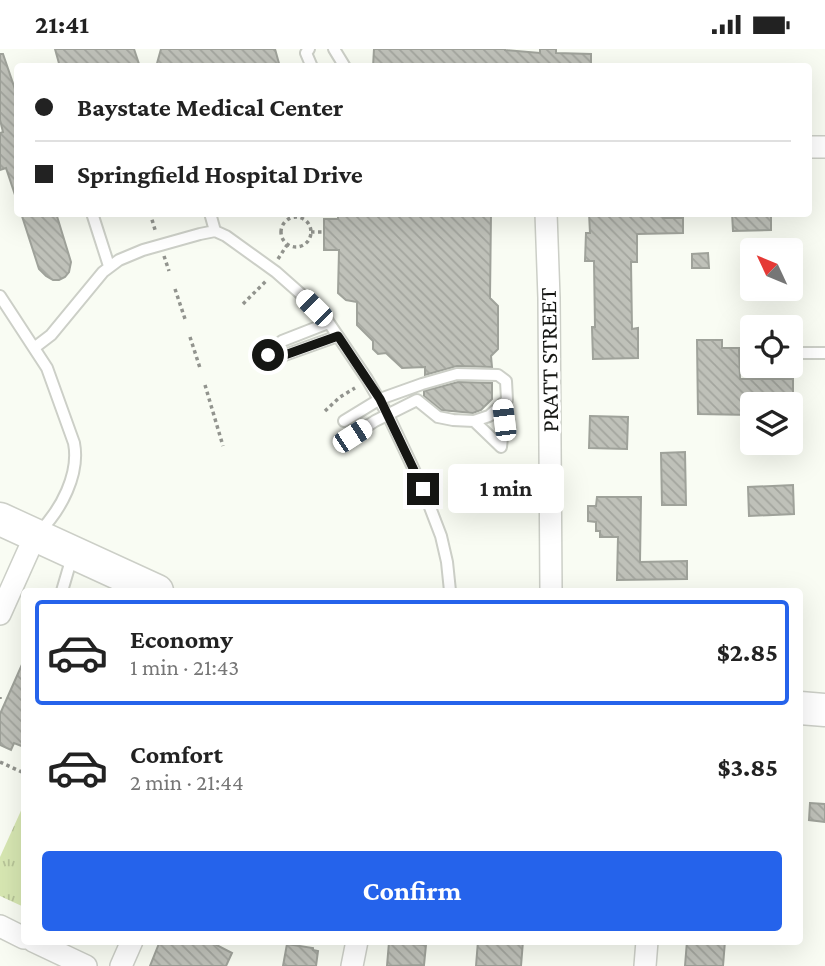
<!DOCTYPE html>
<meta charset="utf-8">
<style>
:root{--surface:#fff;--page:#f6f6f6;--text:#222;--muted:#767676;--line:#e0e0e0;--accent:#2563eb}
body{margin:0;font-family:"Crimson Pro",serif;background:var(--page);color:var(--text);height:100vh;display:flex;flex-direction:column;font-size:26px;white-space:nowrap}
*{box-sizing:border-box;margin:0}
p{font-size:23px;color:var(--muted)}
.icon{flex:none;width:38px;height:38px;fill:none;stroke:currentColor;stroke-width:2;stroke-linecap:round;stroke-linejoin:round}
.map{position:relative;flex:1;overflow:hidden}
.details{position:absolute;left:21px;top:539px;width:782px;height:357px;display:flex;flex-direction:column;background:var(--surface);border-radius:7px;box-shadow:0 7px 28px #0002}
.details>*{flex:none}
.hud{position:absolute;left:14px;top:14px;width:798px;height:154px;border-radius:7px;box-shadow:0 7px 28px #0002;display:grid;align-content:center;height:154px;padding:0 21px;background:var(--surface)}
.needle{width:46px;rotate:314deg}
.buttons{position:absolute;left:740px;top:189px;display:grid;gap:14px}
.buttons a{display:grid;place-items:center;width:63px;height:63px;border-radius:7px;background:var(--surface);box-shadow:0 7px 28px #0002;font-size:35px}
.end{position:absolute;width:32px;height:32px;margin:-16px;border:9px solid #151613;background:#fff;box-shadow:0 0 0 4px #fff}
.from{border-radius:50%}
.bubble{position:absolute;height:49px;border-radius:7px;background:var(--surface);box-shadow:0 7px 28px #0002;font-size:23px;font-weight:700;line-height:49px;text-align:center}
.car{position:absolute;width:21px;height:42px;margin:-21px -10px;border-radius:9px;box-shadow:0 0 5px 2px #0007;background:linear-gradient(#fff 24%,#345 0 40%,#fff 0 76%,#345 0 86%,#fff 0)}
.hud b{display:flex;align-items:center;gap:24px;height:66px;font-size:26px}
.hud b+b{border-top:2px solid var(--line)}
.hud i{width:18px;height:18px;background:var(--text)}
ul{padding:12px 0 0;list-style:none}
li{display:flex;align-items:center;gap:21px;height:105px;margin:0 14px 10px;padding:0 7px;border:4px solid transparent;border-radius:7px}
li div{flex:1}
li b{display:block;font-size:26px}
li em{font-style:normal;font-weight:700}
li.on{border-color:var(--accent)}
li>.icon{width:63px;height:63px;stroke-width:1.5}
.primary-button{display:flex;gap:14px;margin-top:auto;padding:14px 21px}
.primary-button a{flex:1;height:80px;border-radius:7px;background:var(--accent);color:#fff;font-size:28px;font-weight:700;line-height:80px;text-align:center}
.status{display:flex;justify-content:space-between;align-items:center;height:49px;padding:0 35px;background:var(--surface);direction:ltr}
.status svg{height:19px;fill:currentColor}
.map>svg:first-child{display:block}
.grass{fill:url(#grass-tufts)}
.building{fill:url(#building-back-hatch);stroke:#9fa29a;stroke-width:2}
.lines{fill:none;stroke-linecap:round;stroke-linejoin:round}
.service-casing{stroke:#cccfc7;stroke-width:14}
.minor-casing{stroke:#cccfc7;stroke-width:24}
.secondary-casing{stroke:#cccfc7;stroke-width:35}
.path{stroke:#92948e;stroke-width:3.5;stroke-dasharray:3.5 3.5;stroke-linecap:butt}
.service{stroke:#fff;stroke-width:10}
.minor{stroke:#fff;stroke-width:21}
.secondary{stroke:#fff;stroke-width:32}
.route{stroke:#151613;stroke-width:9}
.labels{text-anchor:middle;stroke-width:6;stroke-linejoin:round;paint-order:stroke}
.street-label{font-size:24px;fill:#151613;stroke:#fff}
</style>
<div class="status"><b>21:41</b><svg viewBox="0 0 49 12"><path d="M0 12V9h3v3zM5 12V6h3v6zM10 12V3h3v9zM15 12V0h3v12zM26 1h20v11H26zM47 4h2v5h-2z"/></svg></div>
<div class="map">
<svg width="825" height="917" viewBox="0 0 825 917">
<defs>
<pattern id="grass-tufts" width="24" height="20" patternUnits="userSpaceOnUse" patternTransform="scale(1.75)"><rect width="24" height="20" fill="#d7e7b2"/><path d="M3 7l-1-3M5 7V3M7 7l1-3M15 17l-1-3M17 17v-4M19 17l1-3" fill="none" stroke="#b8c598"/></pattern>
<pattern id="building-back-hatch" width="6" height="6" patternUnits="userSpaceOnUse" patternTransform="scale(1.75)"><rect width="6" height="6" fill="#bfc1b9"/><path d="M-1 5l2 2M0 0l6 6M5-1l2 2" fill="none" stroke="#a3a59e"/></pattern>
</defs>
<rect width="100%" height="100%" fill="#f9fcf3"/>
<path class="grass" d="M24,755V858L0,847V808Z"/>
<path class="building" d="M55,0H134L140,18H60Z
M161,0H275L280,18H156Z
M374,0H505V1L540,4V0H556V4L591,5V18H373Z
M0,5H3L18,49V145L15,146L6,119L0,121V84L3,83L0,71Z
M21,164H56L71,213L69,223L65,228L59,231H53L46,227L39,220Z
M338,164H491L490,249L498,257V300L491,307L492,318L457,317L425,326V318L402,319L386,304L378,305L373,300V292L357,276V253L346,251L338,244L339,201H324V170H338Z
M589,164H663V169H683V184L637,185V213H631L632,280L638,279V309L593,310L592,278H595L594,212H585L586,184H590Z
M732,164H771V181L733,182Z
M708,204L709,219H692V205Z
M697,291H722V299H739L740,330H793V355H752V366L698,365Z
M458,333L492,334V350L481,361L473,364L441,361L424,347V342Z
M590,367L628,368L627,400L589,399Z
M685,403L686,456H662L661,404Z
M793,436L794,465L749,467L748,438Z
M597,448H641L640,513L687,512V530L617,531L618,488H600V482H596V473L588,472V457H596Z
M24,611V698L14,694L11,701L0,696V665Z
M810,754L825,755V773L809,771Z
M160,892H209L232,904L226,917H150Z
M478,892H523L521,917H476Z
M687,892H725L723,917H685Z
M389,893L426,896L424,916L387,917Z
M287,895L313,899V901L318,902L316,917H283Z"/>
<g class="lines">
<g class="service-casing">
<path id="service" d="M309,0L306,4L312,18
M334,0L345,18
M92,164L109,217
M210,164L215,182
M0,247L47,319L74,394C80,425 61,461 39,483
M34,299L51,286L103,223L119,211L143,201L200,185L215,182L226,187L276,223L302,246L327,271L367,330L388,366L423,440L441,487L447,513L450,542
M791,304H825
M268,306L282,307L338,287
M268,306L282,292L328,274
M344,372L380,350L422,335L457,325L498,326L506,332L507,351L489,367L474,372L453,371L438,368L417,351L375,372L352,387
M474,372L501,398L504,371L502,355
M62,542L72,508"/>
</g>
<g class="minor-casing">
<path id="minor" d="M808,98H825
M546,164L549,249L551,542
M0,565L35,487
M0,877L24,889
M33,892L86,917
M121,917L132,892
M352,917L357,892
M645,917L647,892"/>
</g>
<g class="secondary-casing">
<path id="secondary" d="M0,470L157,542
M800,659L825,661"/>
</g>
<path class="path" d="M150,164L156,184
M281 183a15 15 0 1 1 30 0a15 15 0 1 1-30 0Z
M311,183H324
M164,207L169,222
M278,210L287,196
M175,240L185,270
M243,255L266,232
M190,288L200,319
M205,336L223,397
M325,362L340,348L355,339
M0,648V650
M0,713L24,724"/>
<use href="#service" class="service"/>
<use href="#minor" class="minor"/>
<use href="#secondary" class="secondary"/>
</g>
<g class="lines">
<path class="route" d="M268,306L282,307L338,287L380,350L423,440"/>
</g>
<g class="labels">
<g class="street-label">
<text transform="translate(549 311) rotate(-91)" y="8">PRATT STREET</text>
</g>
</g>
</svg>
<div class="buttons">
<a><svg class="needle" viewBox="-14 -14 28 28"><path d="M0-13l5 13h-10z" fill="#e53935"/><path d="M0 13l5-13h-10z" fill="#767676"/></svg></a>
<a><svg class="icon" aria-label="locate" viewBox="0 0 24 24"><circle cx="12" cy="12" r="6"/><path d="M12 2v4M12 18v4M2 12h4M18 12h4"/></svg></a>
<a><svg class="icon" aria-label="layers" viewBox="0 0 24 24"><path d="M12 4l9 5-9 5-9-5zM3 14l9 5 9-5"/></svg></a>
</div>
<i class="end from" style="left:268px;top:306px"></i>
<i class="end" style="left:423px;top:440px"></i>
<div class="bubble" style="left:448px;top:415px;width:116px">1 min</div>
<i class="car" style="left:314px;top:259px;rotate:315deg"></i>
<i class="car" style="left:504px;top:371px;rotate:353deg"></i>
<i class="car" style="left:352px;top:387px;rotate:57deg"></i>
<div class="hud">
<b><i class="from"></i>Baystate Medical Center</b>
<b><i></i>Springfield Hospital Drive</b>
</div>
<section class="details">
<ul>
<li class="on"><svg class="icon" aria-label="car" viewBox="0 0 24 24"><path d="M5 17H2v-5l4-1 3-4h7l3 4 3 1v5h-3M9 17h6M6 11h13"/><circle cx="7" cy="17" r="2"/><circle cx="17" cy="17" r="2"/></svg><div><b>Economy</b><p>1 min · 21:43</p></div><em>$2.85</em></li>
<li><svg class="icon" aria-label="car" viewBox="0 0 24 24"><path d="M5 17H2v-5l4-1 3-4h7l3 4 3 1v5h-3M9 17h6M6 11h13"/><circle cx="7" cy="17" r="2"/><circle cx="17" cy="17" r="2"/></svg><div><b>Comfort</b><p>2 min · 21:44</p></div><em>$3.85</em></li>
</ul>
<div class="primary-button"><a>Confirm</a></div>
</section>
</div>
